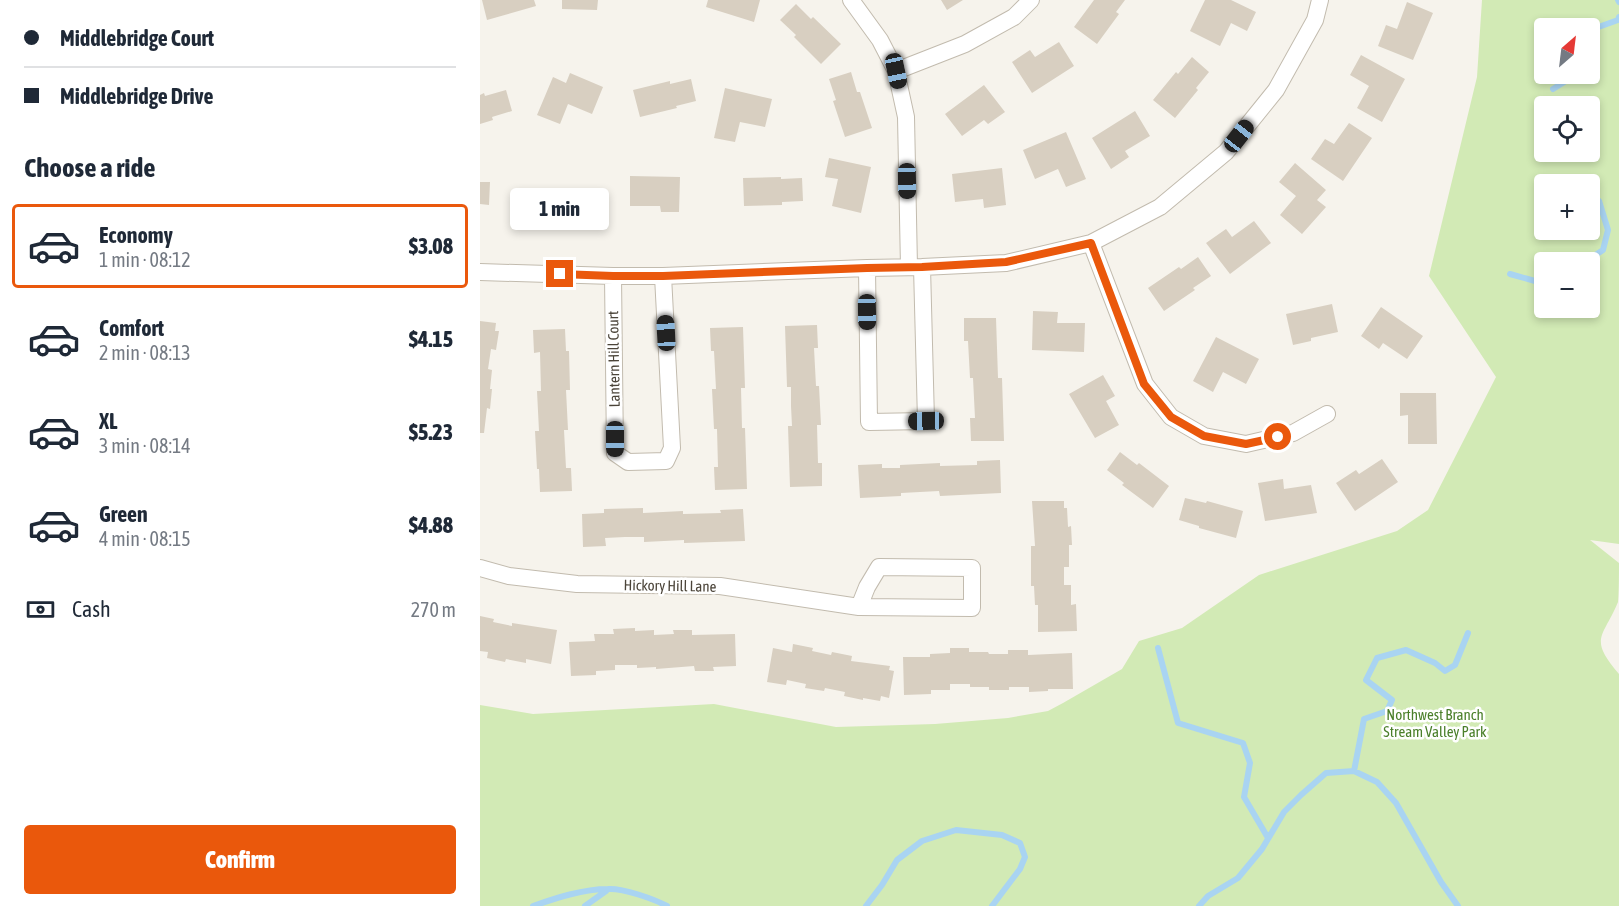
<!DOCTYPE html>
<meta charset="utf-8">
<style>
:root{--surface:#fff;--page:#f2f2f3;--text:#1f2937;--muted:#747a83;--line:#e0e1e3;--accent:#ea580c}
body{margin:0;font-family:"Asap Condensed",sans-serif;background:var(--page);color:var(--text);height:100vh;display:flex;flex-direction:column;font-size:22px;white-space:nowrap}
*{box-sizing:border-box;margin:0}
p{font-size:20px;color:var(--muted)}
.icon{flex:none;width:33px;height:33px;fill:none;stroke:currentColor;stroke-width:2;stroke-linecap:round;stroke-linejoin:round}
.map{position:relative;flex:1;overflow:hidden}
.panel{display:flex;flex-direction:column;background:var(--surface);width:480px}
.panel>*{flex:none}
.top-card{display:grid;align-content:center;height:132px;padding:0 24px;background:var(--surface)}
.needle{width:39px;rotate:28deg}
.fabs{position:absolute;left:1054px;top:18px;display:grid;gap:12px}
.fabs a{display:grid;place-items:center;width:66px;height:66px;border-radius:6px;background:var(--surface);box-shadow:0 3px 9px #0003;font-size:30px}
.end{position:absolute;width:27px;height:27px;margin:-14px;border:8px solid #ea580c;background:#fff;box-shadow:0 0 0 3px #fff}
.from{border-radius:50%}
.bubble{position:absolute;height:42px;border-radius:6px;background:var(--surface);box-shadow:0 3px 9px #0003;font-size:20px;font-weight:800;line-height:42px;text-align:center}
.car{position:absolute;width:18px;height:36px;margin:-18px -9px;border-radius:8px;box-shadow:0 0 4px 2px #0007;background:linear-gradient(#222 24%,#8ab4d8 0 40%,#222 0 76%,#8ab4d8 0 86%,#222 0)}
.top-card b{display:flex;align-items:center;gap:21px;height:57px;font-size:22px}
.top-card b+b{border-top:2px solid var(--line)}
.top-card i{width:15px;height:15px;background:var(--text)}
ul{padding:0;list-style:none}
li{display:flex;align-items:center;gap:18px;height:84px;margin:0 12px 9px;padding:0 12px;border:3px solid transparent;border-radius:6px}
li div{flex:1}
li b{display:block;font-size:22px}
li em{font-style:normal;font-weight:800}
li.selected{border-color:var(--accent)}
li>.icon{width:54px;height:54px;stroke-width:1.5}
h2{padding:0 24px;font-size:27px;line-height:72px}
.pay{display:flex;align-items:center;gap:15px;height:66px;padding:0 24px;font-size:22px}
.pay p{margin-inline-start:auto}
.action{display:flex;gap:12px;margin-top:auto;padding:12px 24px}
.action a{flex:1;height:69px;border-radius:6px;background:var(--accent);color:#fff;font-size:24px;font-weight:800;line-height:69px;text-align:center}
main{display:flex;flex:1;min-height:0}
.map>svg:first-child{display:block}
.green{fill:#d2eab5;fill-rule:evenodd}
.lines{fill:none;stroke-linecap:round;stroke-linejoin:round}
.stream{stroke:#a9d4f2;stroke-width:6}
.building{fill:#d8cfc1}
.street-casing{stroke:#c2bbae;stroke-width:18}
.street{stroke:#fff;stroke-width:16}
.route{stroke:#ea580c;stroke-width:8}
.labels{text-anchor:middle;stroke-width:5;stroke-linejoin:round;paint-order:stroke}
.street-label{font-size:15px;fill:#4b4439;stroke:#fff}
.park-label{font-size:15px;fill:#4a7f2a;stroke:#fff}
</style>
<main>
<section class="panel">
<div class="top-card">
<b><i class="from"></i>Middlebridge Court</b>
<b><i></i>Middlebridge Drive</b>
</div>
<h2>Choose a ride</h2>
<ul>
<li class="selected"><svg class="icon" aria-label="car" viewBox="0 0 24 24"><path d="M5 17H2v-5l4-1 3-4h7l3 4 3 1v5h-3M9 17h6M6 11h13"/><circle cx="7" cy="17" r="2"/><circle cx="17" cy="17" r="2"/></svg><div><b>Economy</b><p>1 min · 08:12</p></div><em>$3.08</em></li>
<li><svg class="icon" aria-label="car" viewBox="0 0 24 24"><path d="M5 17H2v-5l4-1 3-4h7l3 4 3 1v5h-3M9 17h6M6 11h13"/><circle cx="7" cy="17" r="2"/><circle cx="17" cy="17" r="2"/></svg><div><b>Comfort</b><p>2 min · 08:13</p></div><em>$4.15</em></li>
<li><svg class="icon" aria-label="car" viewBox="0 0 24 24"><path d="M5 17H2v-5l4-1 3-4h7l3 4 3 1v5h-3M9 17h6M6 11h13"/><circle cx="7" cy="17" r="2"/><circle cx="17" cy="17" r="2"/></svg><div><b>XL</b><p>3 min · 08:14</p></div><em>$5.23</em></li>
<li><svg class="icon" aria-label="car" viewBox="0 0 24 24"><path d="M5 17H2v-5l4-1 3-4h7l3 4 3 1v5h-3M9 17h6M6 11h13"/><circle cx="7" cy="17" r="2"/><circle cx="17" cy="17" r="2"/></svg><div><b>Green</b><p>4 min · 08:15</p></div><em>$4.88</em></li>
</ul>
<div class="pay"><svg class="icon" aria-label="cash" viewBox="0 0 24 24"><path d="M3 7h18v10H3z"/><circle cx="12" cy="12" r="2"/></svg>Cash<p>270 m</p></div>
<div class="action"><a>Confirm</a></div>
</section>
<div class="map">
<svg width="1139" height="906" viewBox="0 0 1139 906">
<rect width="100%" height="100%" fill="#f6f3ec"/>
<path class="green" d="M1002,0H1139V544L1110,540L1139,563C1139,573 1139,593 1138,602C1123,638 1108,638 1139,674V906H0V705L53,714L234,704L356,727L455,724L528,718L568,711L583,703L642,669L659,641L702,628L779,575L917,531L948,510L1016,377L949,276L997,77ZM1065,28H1110V74H1065ZM1065,106H1110V152H1065ZM1065,184H1110V230H1065ZM1065,262H1110V308H1065Z"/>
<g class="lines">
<path class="stream" d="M1138,0L1139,2
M1110,38L1113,29L1138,20L1139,17
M1073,89L1097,74
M1105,262L1123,250L1128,230L1119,201
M1030,274L1062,283L1065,282
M678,648L698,723L763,743L770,763L764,797L788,838
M874,771L884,719L907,711L912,700L886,680L897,658L926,650L955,663L965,671L975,665L988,633
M53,906C76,898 103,889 128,889C143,888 174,899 187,906
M105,906L126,891
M386,906L402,885L417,860L442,841L476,830L522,835L540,843L545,857L540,869L512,906
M719,906L728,896L758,878L782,849L804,812L821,795L846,773L874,771L897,782L916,803L961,882L978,906"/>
</g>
<path class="building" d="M2,0H54L56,6L7,20Z
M82,0H118L117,10L82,9Z
M228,0H280L274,22L226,7Z
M461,0H483L467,10Z
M614,0H645L636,12L639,14L617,44L594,27Z
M725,0H751L776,12L767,31L751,23L740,46L710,31Z
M927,2L953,13L933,60L898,46L906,25L917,29Z
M316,4L331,19L333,17L361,44L341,64L314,37L316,35L300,20Z
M579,42L594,66L552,93L532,62L550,50L555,57Z
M881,55L925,79L902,122L877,108L889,86L870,75Z
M712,57L729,72L716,88L718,90L695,118L673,100L696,72L698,74Z
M371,72L377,92H380L392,128L365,137L353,101L356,100L349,79Z
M90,73L123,87L112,114L88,104L80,124L57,115L73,77L86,83Z
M211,79L216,101L196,106L197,108L160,117L153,90L190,81V84Z
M504,85L525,112L508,124L504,120L482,136L465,114Z
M245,88L292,99L285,127L260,122L255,142L234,138Z
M26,90L32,111L12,117L13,120L0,124V95L4,93L5,96Z
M655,111L670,136L645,151L649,157L631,169L612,138Z
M869,123L892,138L863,181L831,159L845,139L854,144Z
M586,132L606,179L586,187L578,169L555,179L543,150Z
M349,158L391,167L381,213L352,206L358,179L345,177Z
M815,163L846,190L837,200L846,207L822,234L800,215L816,196L799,182Z
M522,168L526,205L504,208L503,199L475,202L472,174Z
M150,176L200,177L199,212H181L180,206H150Z
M301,177V179L322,178L323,201L302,202V205L264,206L263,178Z
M0,182H10L9,205L0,204Z
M69,188L107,190V192L128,193L127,216L106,215V218L68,216Z
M774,221L791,243L750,274L726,243L746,229L752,237Z
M718,257L731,276L713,288L715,290L684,311L668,288L699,267L701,269Z
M852,304L858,332L831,338V341L813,345L806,314Z
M901,307L943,336L927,359L903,343L899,349L881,336Z
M553,311L578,312L577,323H605L604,352L552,350Z
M484,318H516L518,378H522L524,441H491L490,418H495L493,378H490L488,341H484Z
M0,321L16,323L15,331H19L16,350L11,349L8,369L12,370L10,389H12L10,409L7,408L4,433H0Z
M337,325L338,348H334L336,386H339L341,425H337L338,463H342V486L310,487L308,426H312L311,406V387H307L305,326Z
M263,327L265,388H261L262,428H265L267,489L235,490L234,467H238L237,429H234L232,389H236L234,351H231L230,328Z
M85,329L86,351H89L90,390H86L88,430H84L86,468H91L92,491L60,492L59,469H57L55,431H59L57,391H61L60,352L54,353L53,330Z
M736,337L779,359L766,384L743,372L733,392L713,381Z
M623,375L635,396L626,401L639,425L615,438L589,394Z
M920,393H956L957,444H928V415L920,416Z
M640,452L657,465L659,463L689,486L673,508L642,485L644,483L627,470Z
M902,459L918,482L875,511L856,483L876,470L879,474Z
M520,460L521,493L460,496L459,491L421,493V496L380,498L378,465L402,464V468H420V465L460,463V466L497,465V461Z
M803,479L804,489L831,485L837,513L785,521L778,483Z
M705,498L726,503L727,501L763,511L756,538L719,528V526L699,520Z
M552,501H584V508H587L588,527L591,526L592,545H589V567H584V585H591V605L596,604L597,631L558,632V605H555L554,586H551V546H555Z
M163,508V513L203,511V514L241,513L240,510L263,509L265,541L204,543V540L164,542V537H145L125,538L126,546L103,547L102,514L124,513V509Z
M0,616L14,619L13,622L32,626V623L77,630L71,664L46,659V663L26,659L25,662L7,658L8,652L0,651Z
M155,628V631L174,630V635L194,634L193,630H212V635L255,634L256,666L233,667L234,671H215L214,666L176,669V667L157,668V665H135V670L116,671V675L91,676L89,642L115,641L114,634H134L133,629Z
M313,644L333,648L332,651L351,655L352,652L372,656L371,661L410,666L409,670L414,671L409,698L401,696L400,701L383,698V700L364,696L365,692L345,688L344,691L325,688L326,684L307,680L306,685L287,682L293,648L312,652Z
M470,648H489V652H508L509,654H528V650H548V655L592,653L593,689H568V691L549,692V687H529V690H509V687H490V684H470V690H451V694L424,695L423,657H450V654L470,653Z"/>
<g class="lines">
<g class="street-casing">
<path id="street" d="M371,0L400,40L416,71L426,117L429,267
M416,71L485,44L534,17L551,0
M611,243L665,384L691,417L724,436L766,444L813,433L847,414
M387,268L389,422L446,421L442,267
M0,272L133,276H183L387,268L442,267L526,263L611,243L680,207L746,152L796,90L835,20L840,0
M133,276L135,453L148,462L186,461L192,448L183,276
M0,568L29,576L97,584L240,586L379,607L492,608V568L399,567L387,587L379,607"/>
</g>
<use href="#street" class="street"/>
</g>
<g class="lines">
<path class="route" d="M80,274L133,276H183L387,268L442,267L526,262L611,243L664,384L691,417L724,436L766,444L798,437"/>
</g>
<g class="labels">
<g class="street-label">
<text transform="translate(134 359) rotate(-91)" y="5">Lantern Hill Court</text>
<text transform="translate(190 586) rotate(1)" y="5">Hickory Hill Lane</text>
</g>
<g class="park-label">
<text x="955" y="720">Northwest Branch<tspan x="955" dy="17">Stream Valley Park</tspan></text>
</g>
</g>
</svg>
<div class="fabs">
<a><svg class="needle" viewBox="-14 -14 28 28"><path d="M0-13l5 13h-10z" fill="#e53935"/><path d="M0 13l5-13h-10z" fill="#747a83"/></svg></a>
<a><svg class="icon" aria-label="locate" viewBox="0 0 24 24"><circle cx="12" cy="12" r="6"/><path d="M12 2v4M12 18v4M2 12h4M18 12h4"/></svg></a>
<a>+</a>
<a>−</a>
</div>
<i class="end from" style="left:798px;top:437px"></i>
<i class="end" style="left:80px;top:274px"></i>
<div class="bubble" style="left:30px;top:188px;width:99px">1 min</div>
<i class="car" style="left:416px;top:71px;rotate:168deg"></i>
<i class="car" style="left:759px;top:136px;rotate:38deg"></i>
<i class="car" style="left:427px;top:181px;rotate:179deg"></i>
<i class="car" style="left:387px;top:312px;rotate:179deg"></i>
<i class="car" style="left:186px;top:333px;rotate:357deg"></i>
<i class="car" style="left:446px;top:421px;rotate:269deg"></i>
<i class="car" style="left:135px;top:439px;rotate:180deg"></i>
</div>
</main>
